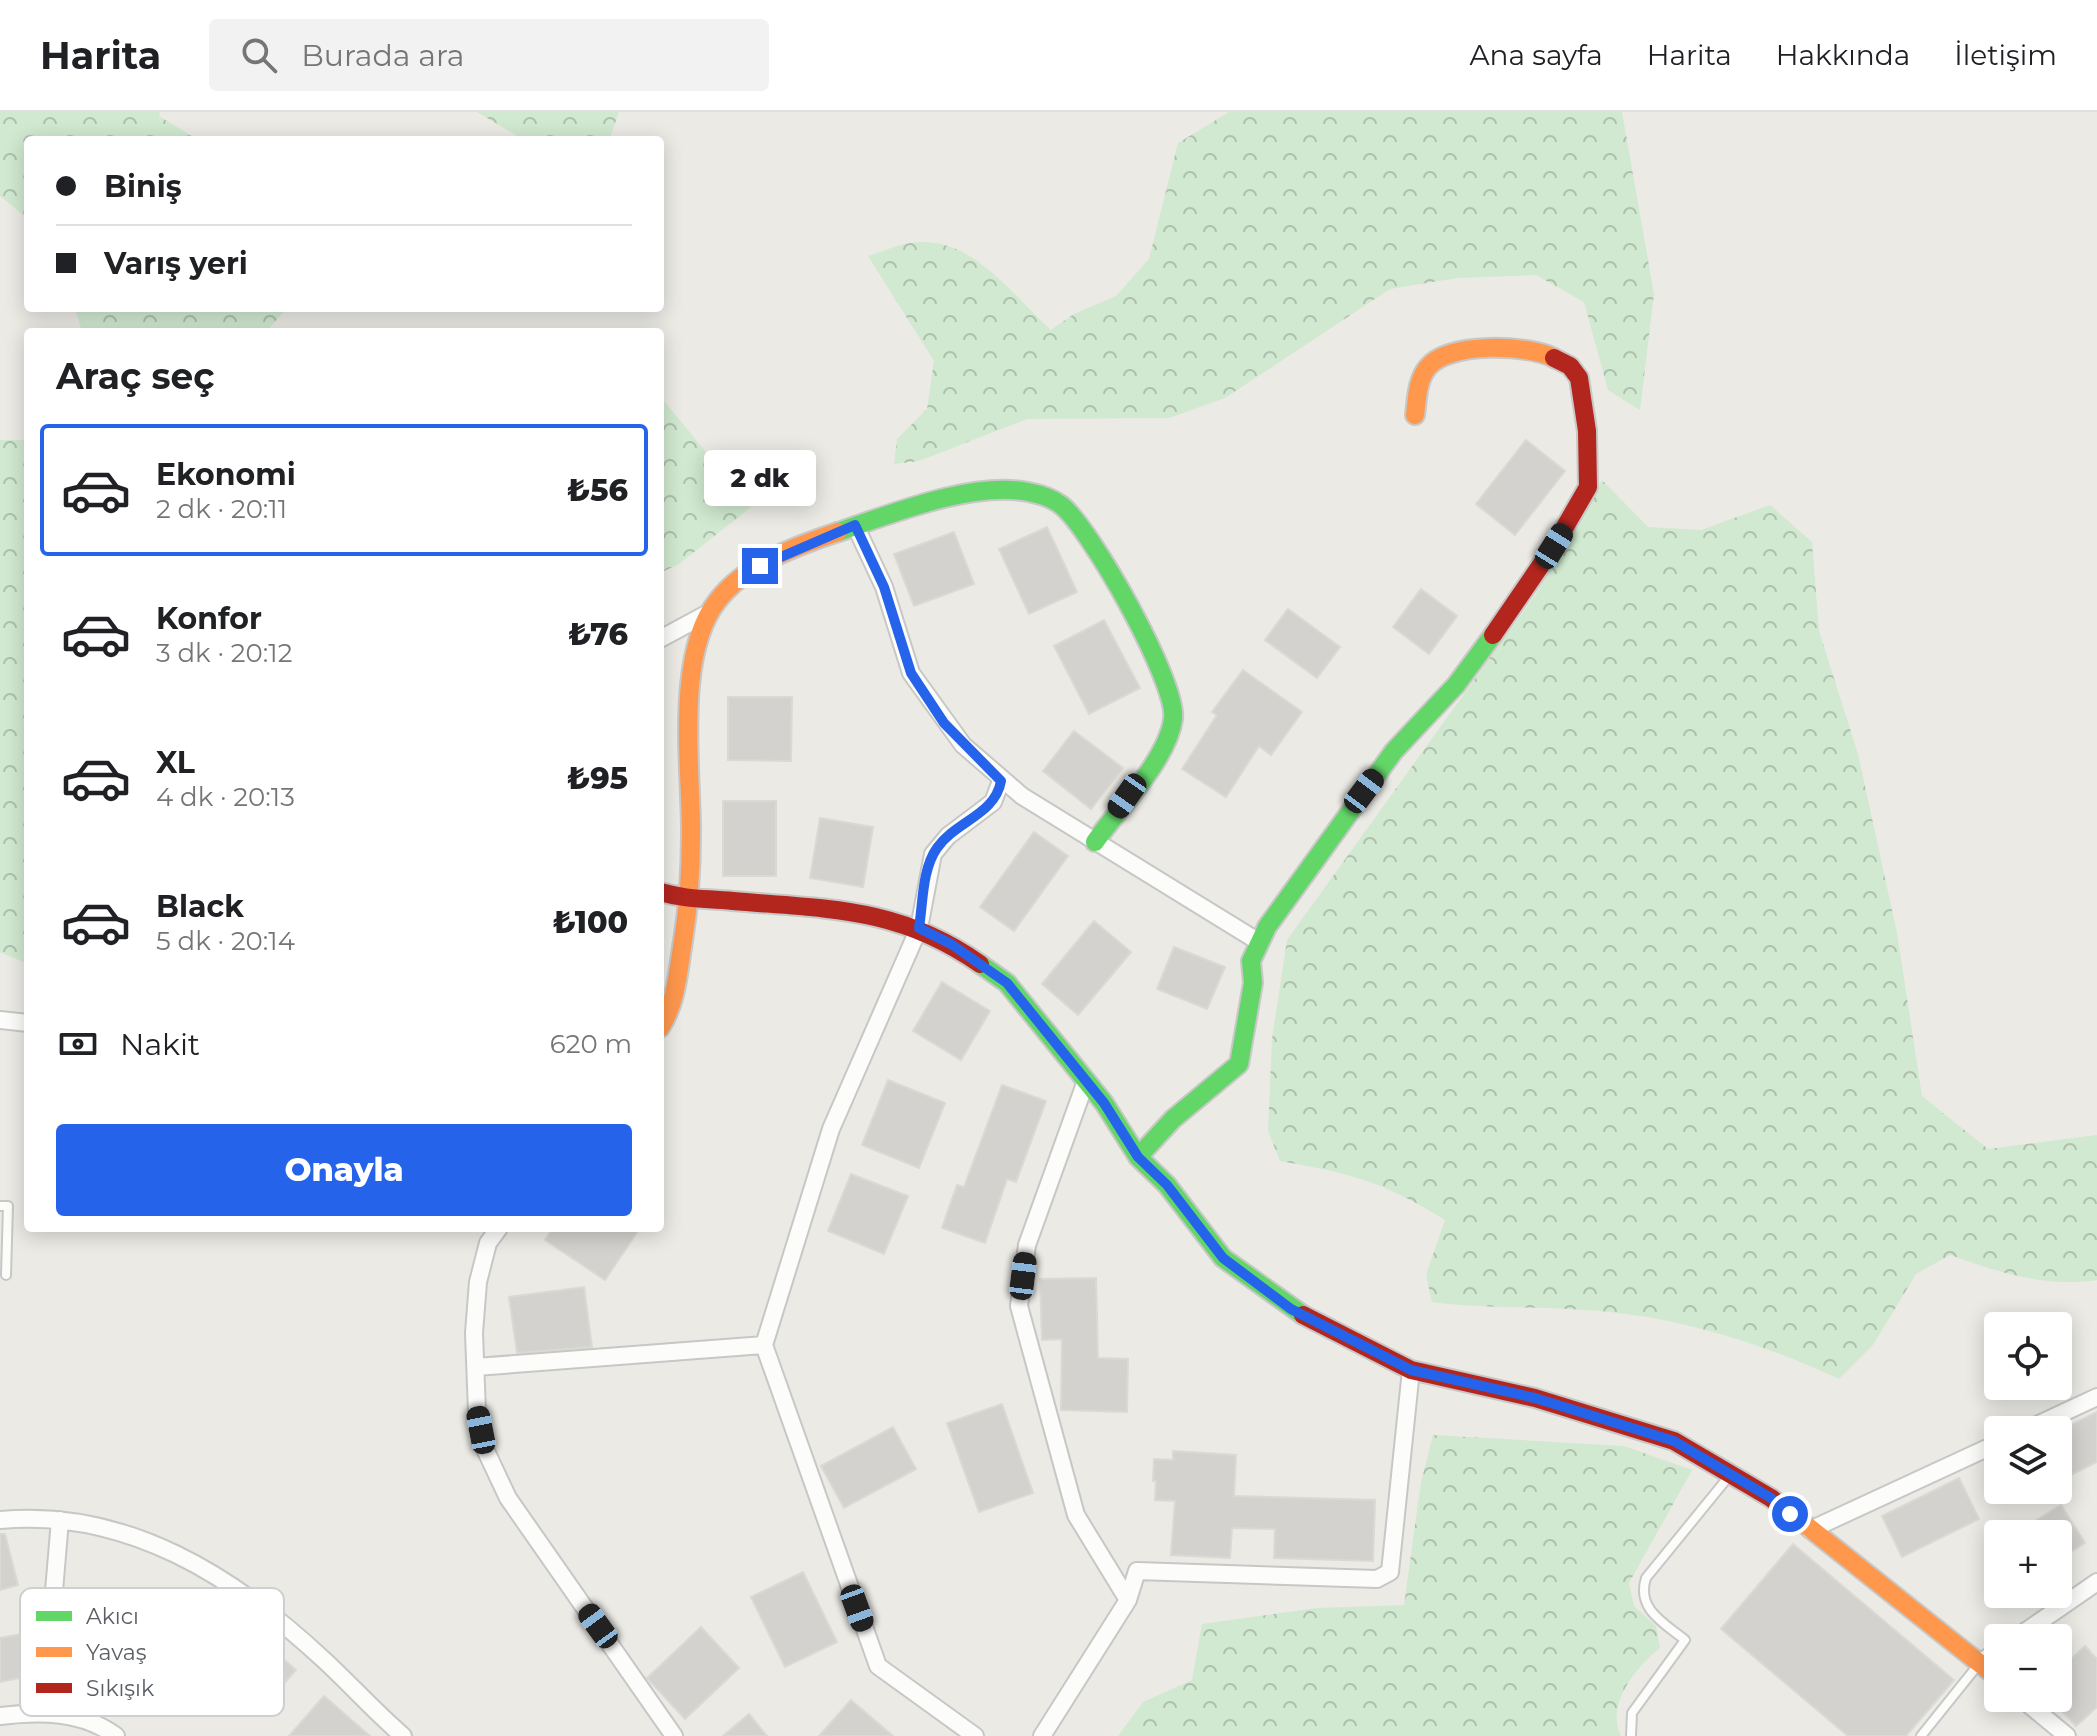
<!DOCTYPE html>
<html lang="tr">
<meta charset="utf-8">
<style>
:root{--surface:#fff;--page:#f2f2f2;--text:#202124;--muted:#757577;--line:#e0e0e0;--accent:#2563eb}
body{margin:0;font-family:Montserrat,sans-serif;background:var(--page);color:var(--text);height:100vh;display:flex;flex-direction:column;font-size:30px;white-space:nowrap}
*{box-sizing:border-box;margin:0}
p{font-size:26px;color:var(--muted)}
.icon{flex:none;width:44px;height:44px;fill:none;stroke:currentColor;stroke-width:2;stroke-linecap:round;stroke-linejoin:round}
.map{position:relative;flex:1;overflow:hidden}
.drawer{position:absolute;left:24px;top:216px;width:640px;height:904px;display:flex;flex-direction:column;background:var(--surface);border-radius:8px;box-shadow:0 4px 20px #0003}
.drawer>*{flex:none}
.hud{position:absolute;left:24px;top:24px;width:640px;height:176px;border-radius:8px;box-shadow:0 4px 20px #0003;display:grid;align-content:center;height:176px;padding:0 32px;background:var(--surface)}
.controls{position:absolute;left:1984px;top:1200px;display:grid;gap:16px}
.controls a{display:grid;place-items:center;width:88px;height:88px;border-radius:8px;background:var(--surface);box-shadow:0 4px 20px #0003;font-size:40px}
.end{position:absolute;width:36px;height:36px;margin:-18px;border:10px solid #2563eb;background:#fff;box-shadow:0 0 0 4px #fff}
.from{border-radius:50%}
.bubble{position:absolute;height:56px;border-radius:8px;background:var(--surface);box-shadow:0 4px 20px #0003;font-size:26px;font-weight:800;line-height:56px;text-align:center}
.car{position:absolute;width:24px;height:48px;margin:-24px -12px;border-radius:10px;box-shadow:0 0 6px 2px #0007;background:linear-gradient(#222 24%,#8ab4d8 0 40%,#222 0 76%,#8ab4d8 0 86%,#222 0)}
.hud b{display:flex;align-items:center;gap:28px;height:76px;font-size:30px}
.hud b+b{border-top:2px solid var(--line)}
.hud i{width:20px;height:20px;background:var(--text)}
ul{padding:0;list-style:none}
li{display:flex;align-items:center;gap:24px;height:132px;margin:0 16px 12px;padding:0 16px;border:4px solid transparent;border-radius:8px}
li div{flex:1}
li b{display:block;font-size:30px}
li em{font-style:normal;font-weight:800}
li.selected{border-color:var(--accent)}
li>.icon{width:72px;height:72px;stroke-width:1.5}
h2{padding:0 32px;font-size:36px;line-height:96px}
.pay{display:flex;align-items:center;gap:20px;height:88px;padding:0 32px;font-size:30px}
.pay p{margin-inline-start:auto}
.primary-button{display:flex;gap:16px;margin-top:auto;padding:16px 32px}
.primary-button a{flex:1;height:92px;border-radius:8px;background:var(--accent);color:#fff;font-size:32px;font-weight:800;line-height:92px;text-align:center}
header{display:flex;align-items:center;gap:48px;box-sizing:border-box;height:112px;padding:0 40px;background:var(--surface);border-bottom:2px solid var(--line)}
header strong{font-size:38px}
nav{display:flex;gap:44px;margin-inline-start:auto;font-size:28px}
.search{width:560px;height:72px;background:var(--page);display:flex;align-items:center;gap:20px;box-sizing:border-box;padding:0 28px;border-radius:8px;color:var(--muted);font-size:30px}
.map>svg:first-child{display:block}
.forest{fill:url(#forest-crowns)}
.building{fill:#d3d2cf;stroke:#dad9d4;stroke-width:2}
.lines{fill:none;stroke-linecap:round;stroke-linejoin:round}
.lane-casing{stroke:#c7c7c6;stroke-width:12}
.street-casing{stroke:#c7c7c6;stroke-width:20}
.fast-casing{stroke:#c7c8c7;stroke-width:22}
.slow-casing{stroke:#c7c8c7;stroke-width:22}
.jam-casing{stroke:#c7c8c7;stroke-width:22}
.lane{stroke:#fcfcfb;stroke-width:8}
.street{stroke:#fcfcfb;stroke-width:16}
.fast{stroke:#63d668;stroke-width:18}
.slow{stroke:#ff974d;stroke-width:18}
.jam{stroke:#b3261e;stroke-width:18}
.route{stroke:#2563eb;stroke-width:10}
.key{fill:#fff;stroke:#cecfd0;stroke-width:2}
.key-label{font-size:22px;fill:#5a5e64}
</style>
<header>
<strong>Harita</strong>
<div class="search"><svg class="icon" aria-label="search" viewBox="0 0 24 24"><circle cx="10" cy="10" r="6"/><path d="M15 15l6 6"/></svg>Burada ara</div>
<nav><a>Ana sayfa</a><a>Harita</a><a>Hakkında</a><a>İletişim</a></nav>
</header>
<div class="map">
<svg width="2097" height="1624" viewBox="0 0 2097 1624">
<defs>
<pattern id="forest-crowns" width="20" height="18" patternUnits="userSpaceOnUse" patternTransform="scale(2)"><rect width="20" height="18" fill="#d1e9d0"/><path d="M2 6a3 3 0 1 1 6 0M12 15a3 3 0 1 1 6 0" fill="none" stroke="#adc0ac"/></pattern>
</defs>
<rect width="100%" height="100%" fill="#ebeae5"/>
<path class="forest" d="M0,0H160L159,4L198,28H28V107L0,84Z
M477,0H619L609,28H524Z
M1229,0H1622L1654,182L1640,298L1608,278L1584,190L1536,163L1457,166L1390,177L1225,286L1169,306L1027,307L919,349L894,352L897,327L927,297L934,249L868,144C882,140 896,133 910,131C970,121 1011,182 1051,218L1074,202L1116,184L1149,147L1178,31Z
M75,196H287L266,220H82Z
M660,284L751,395L679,452L660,461Z
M0,328H28V852L0,840Z
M1602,368L1648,415L1701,418L1770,393L1812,430L1819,519L1858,642L1897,821L1922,984L1988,1037L2097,1023V1168C2046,1176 1998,1160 1950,1143L1916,1162L1873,1233L1839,1267C1759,1230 1673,1203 1585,1198C1534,1194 1483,1197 1432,1190L1426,1163L1445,1108C1384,1070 1350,1061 1280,1049L1268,1019L1272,927L1287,828L1536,482Z
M1433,1323L1624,1334L1692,1358L1629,1471L1634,1494L1656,1514L1660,1536C1637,1554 1605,1592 1621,1624H1118L1143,1590L1192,1568L1202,1512L1317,1496L1404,1493L1421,1370Z"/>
<path class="building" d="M1526,328L1565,359L1515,423L1476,392Z
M1047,415L1077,480L1029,502L999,437Z
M954,420L974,472L914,494L894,442Z
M1421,477L1457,504L1429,542L1393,515Z
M1288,497L1340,535L1317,566L1265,528Z
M1104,508L1140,576L1089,602L1054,534Z
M1243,558L1302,600L1271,643L1259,634L1226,685L1182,657L1217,603L1212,600Z
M728,585H792L791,649L728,648Z
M1074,619L1123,656L1091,697L1043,659Z
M723,689H776V764H723Z
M820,706L873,715L863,775L810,766Z
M1034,720L1068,744L1014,819L980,795Z
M1094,809L1131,840L1078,903L1042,872Z
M1174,835L1225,855L1207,897L1157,877Z
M942,870L990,899L961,948L913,919Z
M888,968L945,991L919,1056L862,1033Z
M1002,973L1046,989L1016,1070L1007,1067L985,1131L942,1116L957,1073L964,1075Z
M851,1062L908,1084L884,1142L828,1119Z
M553,1116H640L605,1168L545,1128Z
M1096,1166L1098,1246L1128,1247L1127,1300L1061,1298L1062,1227L1042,1228L1040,1167Z
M584,1175L592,1235L517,1241L509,1185Z
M1002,1292L1033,1381L979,1400L947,1311Z
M2097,1300V1350L2065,1366L2058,1352V1319Z
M893,1315L916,1357L844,1396L821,1354Z
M1173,1339L1236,1343L1234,1384L1375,1388L1373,1449L1274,1446L1275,1417L1232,1416L1230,1446L1171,1443L1175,1389L1155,1388L1156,1369H1153L1154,1347L1173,1348Z
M1959,1366L1979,1407L1902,1445L1882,1404Z
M2061,1393L2085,1431L2058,1448V1422H2014Z
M0,1422H5L18,1473L0,1478Z
M1793,1432L1954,1568L1906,1624H1848L1721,1517Z
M803,1460L837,1530L785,1555L751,1485Z
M701,1515L739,1556L685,1607L647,1566Z
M253,1520L296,1558L260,1598L217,1560Z
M27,1521L35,1563L0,1570V1526Z
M2085,1534L2097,1547V1595L2076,1614L2058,1595V1559Z
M324,1584L370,1624H289Z
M851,1588L893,1624H819Z
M749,1602L767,1624H723Z"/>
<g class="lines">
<g class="lane-casing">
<path id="lane" d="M0,1094H8L6,1163
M1631,1624L1632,1601L1685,1528C1664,1511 1636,1497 1646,1466L1730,1363
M1921,1624L1978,1553"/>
</g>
<g class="street-casing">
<path id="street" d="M855,413L884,475L911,561L963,633L1022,684L1259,830
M660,527L710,500
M0,908L28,911
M1086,969L1027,1133L1019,1194L1076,1403L1128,1488
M499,1116L488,1131L478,1170L474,1221L477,1300L485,1337L508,1386L674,1624
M476,1255L764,1233
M2026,1318L2097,1285
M0,1408C127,1396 235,1465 324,1548C351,1573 375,1600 403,1624
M60,1408L48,1550L66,1602
M1810,1418L1998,1331
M2016,1526L2097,1470
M1980,1551L1998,1538
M2021,1586L2067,1624
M0,1604C40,1599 82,1599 116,1624
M975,1624L878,1554L764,1233L831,1017L919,816L933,742L948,724L993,690L1001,669
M1042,1624L1128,1488L1137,1459L1377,1467L1390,1460L1411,1258"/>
</g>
<g class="fast-casing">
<path id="fast" d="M838,420C891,402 972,369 1028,380C1039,382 1052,386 1061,393C1090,415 1178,571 1173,607C1168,647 1118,697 1095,730
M980,852L1007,871L1104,991L1138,1045L1167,1073L1223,1146L1303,1203
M1138,1045L1173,1007L1239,952L1253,871L1251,849L1267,815L1394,639L1456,573L1493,523"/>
</g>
<g class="slow-casing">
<path id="slow" d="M1415,303C1417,287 1417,268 1428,255C1448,230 1527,232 1554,246
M660,916C677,889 678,859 683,829C689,792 691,756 691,720C691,653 675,542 718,488C746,452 796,434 838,420
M1797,1406L1998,1566"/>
</g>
<g class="jam-casing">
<path id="jam" d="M1493,523L1554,434L1588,375L1587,319L1579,266L1570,254L1554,246
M660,780C689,788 704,786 733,789C828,797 899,795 980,852
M1303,1203L1411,1258L1535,1286L1674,1329L1771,1386L1797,1406"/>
</g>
<use href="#lane" class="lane"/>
<use href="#street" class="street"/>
<use href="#fast" class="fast"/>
<use href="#slow" class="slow"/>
<use href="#jam" class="jam"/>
</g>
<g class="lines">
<path class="route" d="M760,454L855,413L884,475L911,561L944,611L1001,669C995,703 956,709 937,736C922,757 923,791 919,816L951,832L1007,871L1104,991L1138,1045L1167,1073L1223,1146L1291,1197L1411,1258L1535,1286L1674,1329L1771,1386L1790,1402"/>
</g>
<rect x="20" y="1476" width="264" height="128" rx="12" class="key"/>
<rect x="36" y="1499" width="36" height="10" fill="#63d668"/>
<rect x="36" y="1535" width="36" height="10" fill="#ff974d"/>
<rect x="36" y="1571" width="36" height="10" fill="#b3261e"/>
<g class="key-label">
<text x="86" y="1512">Akıcı</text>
<text x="86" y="1548">Yavaş</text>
<text x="86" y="1584">Sıkışık</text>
</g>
</svg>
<div class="controls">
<a><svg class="icon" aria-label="locate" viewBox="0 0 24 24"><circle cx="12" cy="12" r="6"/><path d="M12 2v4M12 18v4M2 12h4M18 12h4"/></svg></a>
<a><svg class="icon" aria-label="layers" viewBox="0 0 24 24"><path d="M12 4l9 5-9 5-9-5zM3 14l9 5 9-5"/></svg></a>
<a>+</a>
<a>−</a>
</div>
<i class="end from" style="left:1790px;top:1402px"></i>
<i class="end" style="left:760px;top:454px"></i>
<div class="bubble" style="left:704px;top:338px;width:112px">2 dk</div>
<i class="car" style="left:1554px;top:434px;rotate:32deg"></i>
<i class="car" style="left:1364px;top:679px;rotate:37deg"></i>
<i class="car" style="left:1127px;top:684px;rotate:215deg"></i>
<i class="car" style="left:1023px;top:1164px;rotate:7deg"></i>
<i class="car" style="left:481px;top:1318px;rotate:349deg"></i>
<i class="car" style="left:857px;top:1496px;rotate:160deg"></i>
<i class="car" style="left:598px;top:1514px;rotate:324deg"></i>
<div class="hud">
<b><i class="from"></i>Biniş</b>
<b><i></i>Varış yeri</b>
</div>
<section class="drawer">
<h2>Araç seç</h2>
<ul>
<li class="selected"><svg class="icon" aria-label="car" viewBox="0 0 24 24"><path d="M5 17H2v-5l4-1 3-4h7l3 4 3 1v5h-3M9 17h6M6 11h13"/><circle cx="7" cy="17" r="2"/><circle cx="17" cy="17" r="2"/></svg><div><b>Ekonomi</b><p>2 dk · 20:11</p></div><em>₺56</em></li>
<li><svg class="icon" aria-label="car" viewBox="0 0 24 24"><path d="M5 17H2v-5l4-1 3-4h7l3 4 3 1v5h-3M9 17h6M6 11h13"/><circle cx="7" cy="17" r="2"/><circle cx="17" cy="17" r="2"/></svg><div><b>Konfor</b><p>3 dk · 20:12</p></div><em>₺76</em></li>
<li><svg class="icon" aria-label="car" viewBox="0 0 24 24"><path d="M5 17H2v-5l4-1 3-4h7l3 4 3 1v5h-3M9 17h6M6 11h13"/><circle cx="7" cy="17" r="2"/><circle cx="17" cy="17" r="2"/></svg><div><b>XL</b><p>4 dk · 20:13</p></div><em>₺95</em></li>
<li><svg class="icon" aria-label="car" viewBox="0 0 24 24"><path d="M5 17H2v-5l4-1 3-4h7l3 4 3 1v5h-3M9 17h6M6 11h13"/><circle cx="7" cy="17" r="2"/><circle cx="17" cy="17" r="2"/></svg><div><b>Black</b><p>5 dk · 20:14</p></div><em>₺100</em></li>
</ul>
<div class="pay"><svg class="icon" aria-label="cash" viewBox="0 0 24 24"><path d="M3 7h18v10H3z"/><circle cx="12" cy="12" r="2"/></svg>Nakit<p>620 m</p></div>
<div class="primary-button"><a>Onayla</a></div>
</section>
</div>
